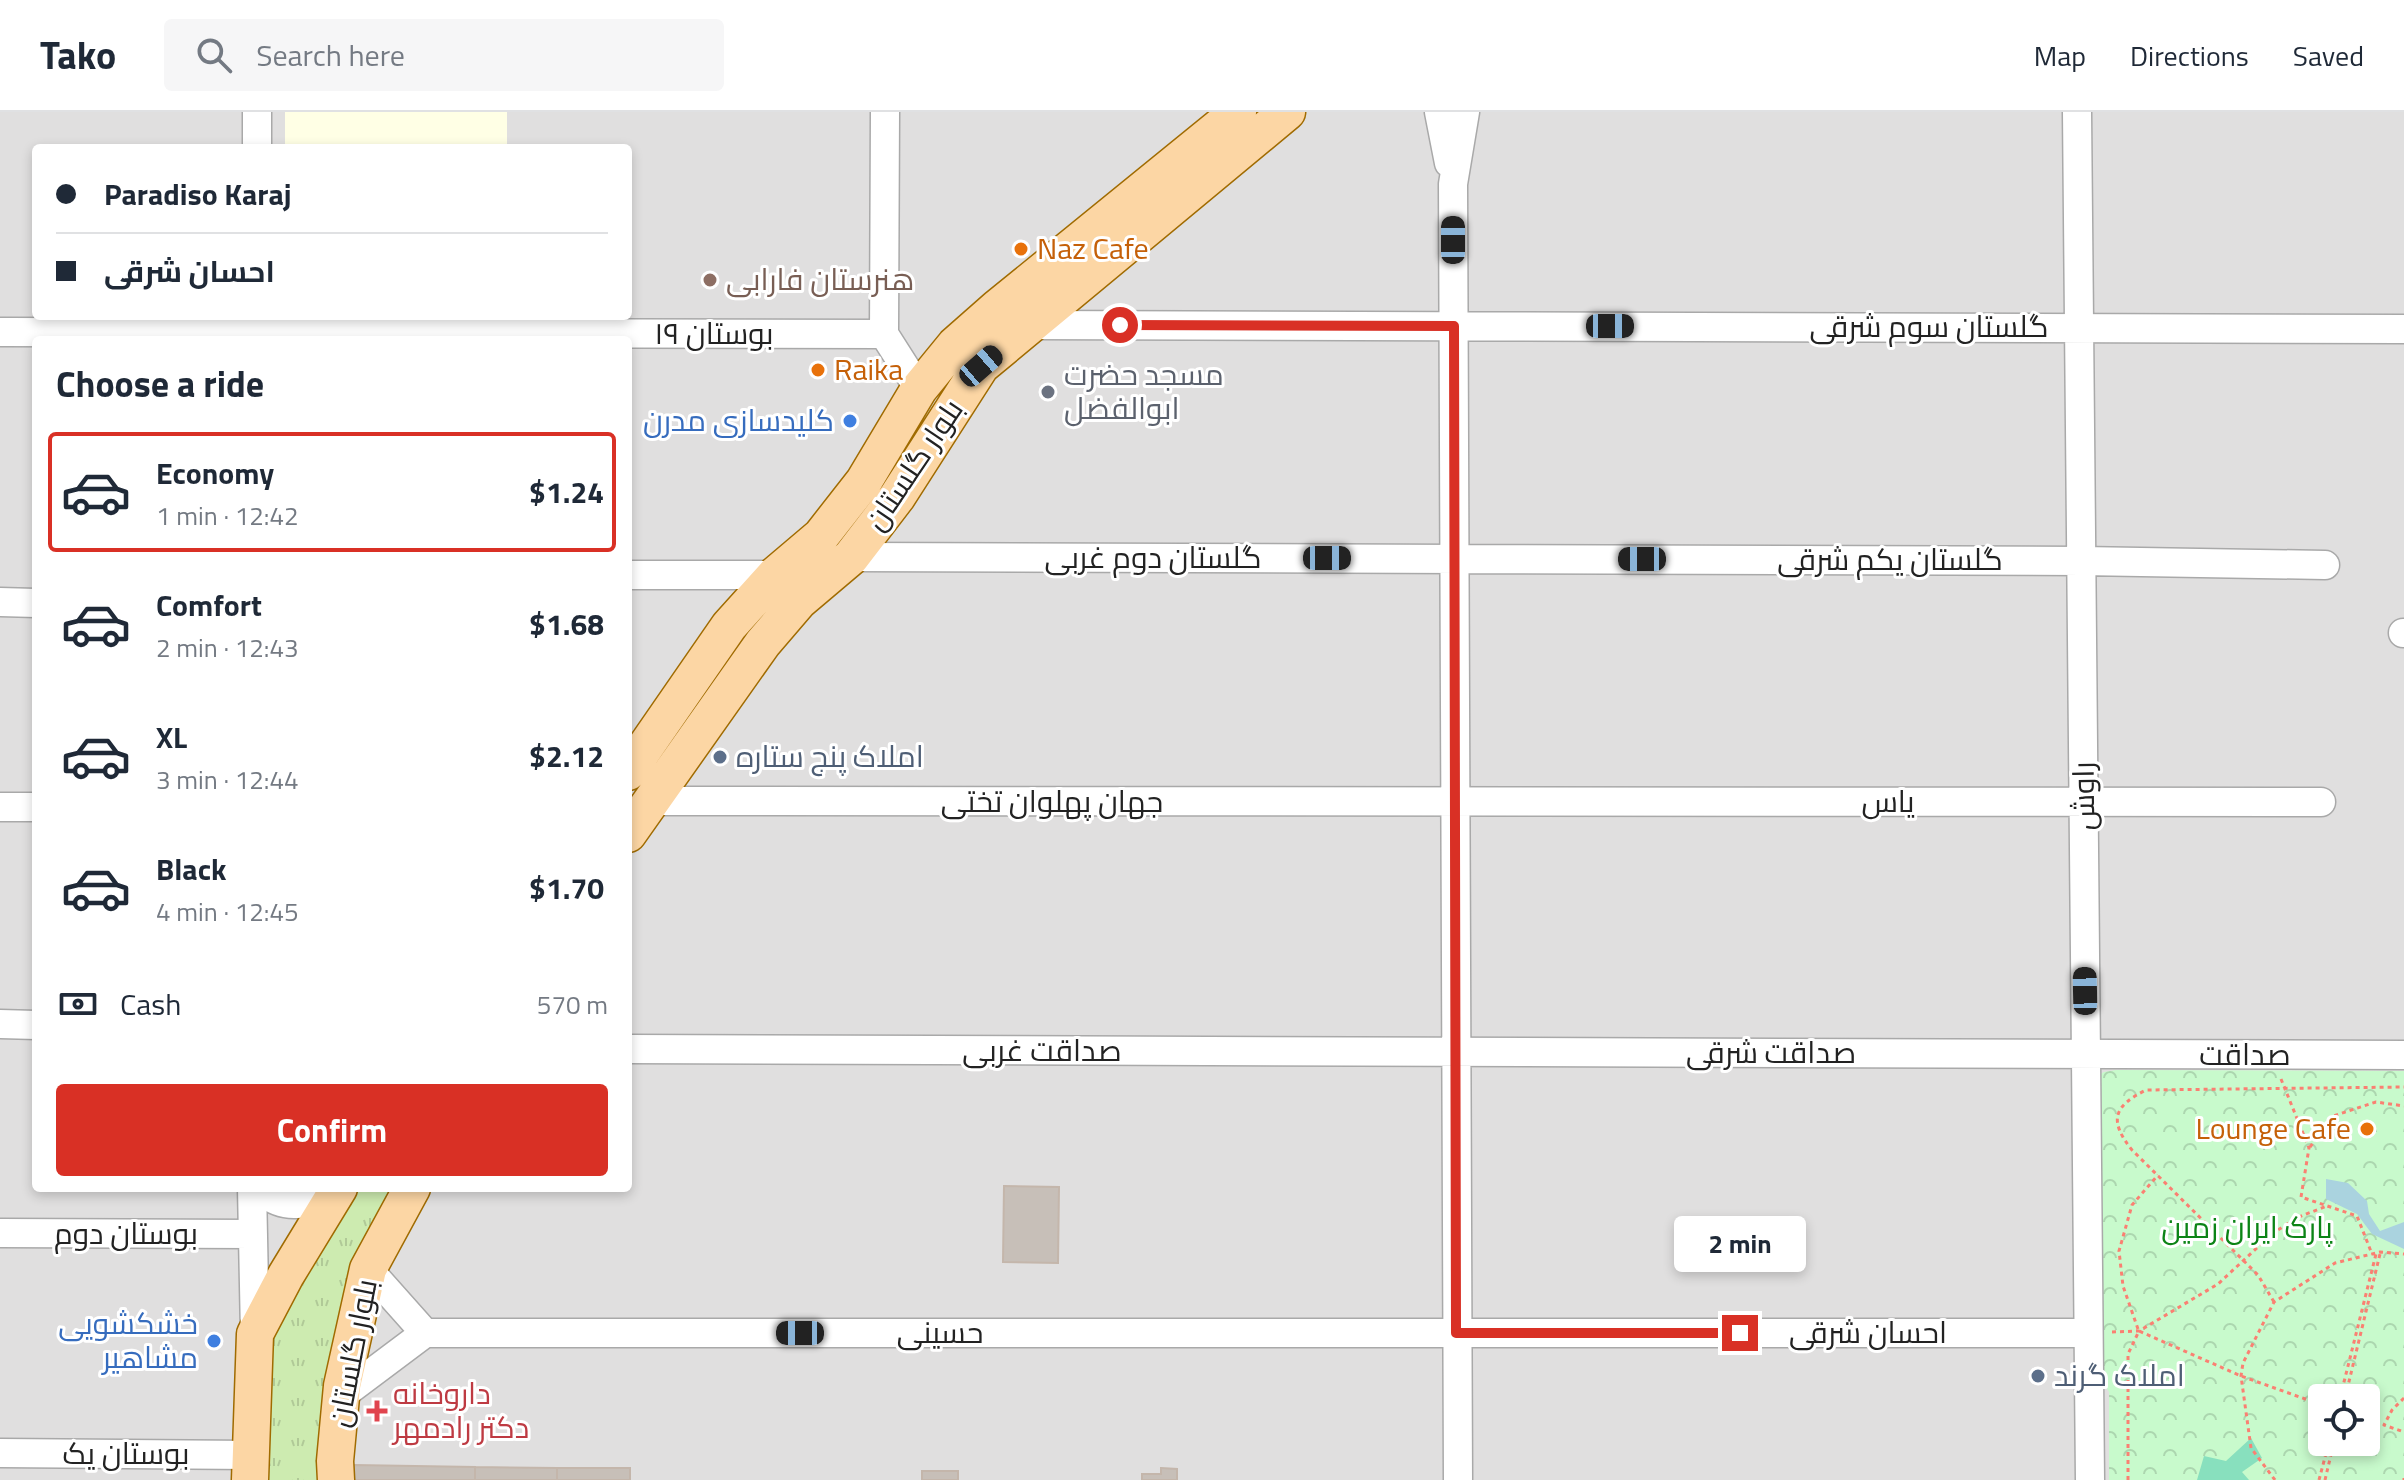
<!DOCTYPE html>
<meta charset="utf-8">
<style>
:root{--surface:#fff;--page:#f6f6f7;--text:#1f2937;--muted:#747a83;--line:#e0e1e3;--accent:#d93025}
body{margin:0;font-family:"Titillium Web",Cairo,sans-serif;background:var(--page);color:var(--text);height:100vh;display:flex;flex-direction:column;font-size:30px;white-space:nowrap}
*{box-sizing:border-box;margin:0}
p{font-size:26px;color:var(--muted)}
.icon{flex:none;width:44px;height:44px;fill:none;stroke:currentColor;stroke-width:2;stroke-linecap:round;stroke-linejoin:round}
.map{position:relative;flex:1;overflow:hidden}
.drawer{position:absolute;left:32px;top:224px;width:600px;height:856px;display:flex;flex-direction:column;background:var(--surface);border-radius:8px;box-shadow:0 4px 12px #0003}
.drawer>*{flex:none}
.guide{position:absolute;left:32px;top:32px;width:600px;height:176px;border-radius:8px;box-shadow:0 4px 12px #0003;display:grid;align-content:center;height:176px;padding:0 24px;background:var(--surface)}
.fabs{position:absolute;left:2308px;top:1272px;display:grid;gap:16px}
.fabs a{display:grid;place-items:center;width:72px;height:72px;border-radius:8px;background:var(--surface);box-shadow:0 4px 12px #0003;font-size:40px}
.end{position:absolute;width:36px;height:36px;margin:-18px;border:10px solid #d93025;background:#fff;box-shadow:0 0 0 4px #fff}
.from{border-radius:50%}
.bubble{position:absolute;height:56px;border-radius:8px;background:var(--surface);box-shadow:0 4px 12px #0003;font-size:26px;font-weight:700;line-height:56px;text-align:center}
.car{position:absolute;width:24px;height:48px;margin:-24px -12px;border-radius:10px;box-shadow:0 0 6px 2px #0007;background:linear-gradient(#222 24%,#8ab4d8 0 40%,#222 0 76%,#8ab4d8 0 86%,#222 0)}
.guide b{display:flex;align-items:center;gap:28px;height:76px;font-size:30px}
.guide b+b{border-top:2px solid var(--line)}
.guide i{width:20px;height:20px;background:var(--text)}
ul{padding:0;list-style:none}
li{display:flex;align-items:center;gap:24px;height:120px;margin:0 16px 12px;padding:0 8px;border:4px solid transparent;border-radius:8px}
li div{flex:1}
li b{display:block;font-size:30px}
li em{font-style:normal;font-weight:700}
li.active{border-color:var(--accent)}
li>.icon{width:72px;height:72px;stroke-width:1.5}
h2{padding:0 24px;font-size:36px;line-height:96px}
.pay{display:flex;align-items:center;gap:20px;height:88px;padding:0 24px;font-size:30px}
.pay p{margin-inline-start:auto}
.button{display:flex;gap:16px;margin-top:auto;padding:16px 24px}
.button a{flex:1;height:92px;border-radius:8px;background:var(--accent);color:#fff;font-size:32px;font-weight:700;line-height:92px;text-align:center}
header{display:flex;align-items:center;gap:48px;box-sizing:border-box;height:112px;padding:0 40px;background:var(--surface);border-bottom:2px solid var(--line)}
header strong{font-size:38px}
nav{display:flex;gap:44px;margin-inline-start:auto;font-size:28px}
.search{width:560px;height:72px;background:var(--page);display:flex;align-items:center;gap:20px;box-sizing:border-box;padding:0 28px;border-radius:8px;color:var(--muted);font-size:30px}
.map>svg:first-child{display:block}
.residential{fill:#e0dfdf;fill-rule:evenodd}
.education{fill:#ffffe5}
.grass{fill:url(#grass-tufts)}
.park{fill:url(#park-crowns);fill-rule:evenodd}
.pitch{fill:#88e0be}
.water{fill:#aad3df}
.building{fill:#c7bfb8;stroke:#c4b6ab;stroke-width:2}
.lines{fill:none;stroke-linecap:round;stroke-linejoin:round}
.minor-casing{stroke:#a9a9a9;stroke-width:31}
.major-casing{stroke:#a06b00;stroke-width:39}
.path{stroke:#fa8072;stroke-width:3;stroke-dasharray:4 4;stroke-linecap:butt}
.minor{stroke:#fff;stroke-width:28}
.major{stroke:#fcd6a4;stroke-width:36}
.route{stroke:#d93025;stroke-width:10}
.food-dot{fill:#e8710a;stroke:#fff;stroke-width:3}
.education-dot{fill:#8d6e63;stroke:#fff;stroke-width:3}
.worship-dot{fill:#6b7280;stroke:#fff;stroke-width:3}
.shop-dot{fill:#3f7fe0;stroke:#fff;stroke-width:3}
.service-dot{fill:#5c6f8a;stroke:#fff;stroke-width:3}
.health-dot{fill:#e0444e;stroke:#fff;stroke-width:3}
.labels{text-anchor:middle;stroke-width:6;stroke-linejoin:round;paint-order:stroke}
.food-label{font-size:30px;fill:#c56008;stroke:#fff;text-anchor:start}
.education-label{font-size:30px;fill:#785e54;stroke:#fff;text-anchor:start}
.street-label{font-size:30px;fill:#222;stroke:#fff}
.worship-label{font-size:30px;fill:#5b616d;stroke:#fff;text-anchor:start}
.shop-label{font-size:30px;fill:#366cbe;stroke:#fff;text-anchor:end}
.service-label{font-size:30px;fill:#4e5e75;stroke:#fff;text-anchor:start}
.park-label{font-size:30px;fill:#0c8416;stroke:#fff}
.health-label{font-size:30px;fill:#be3a42;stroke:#fff;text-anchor:start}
</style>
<header>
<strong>Tako</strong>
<div class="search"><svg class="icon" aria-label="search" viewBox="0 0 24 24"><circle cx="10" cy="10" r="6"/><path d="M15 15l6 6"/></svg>Search here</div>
<nav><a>Map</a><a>Directions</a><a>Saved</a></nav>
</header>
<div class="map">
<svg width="2404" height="1368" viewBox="0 0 2404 1368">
<defs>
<pattern id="grass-tufts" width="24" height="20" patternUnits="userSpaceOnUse" patternTransform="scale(2)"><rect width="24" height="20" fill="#cdebb0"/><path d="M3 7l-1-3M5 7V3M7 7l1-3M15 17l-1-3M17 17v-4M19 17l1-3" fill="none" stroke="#b0c997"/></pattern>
<pattern id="park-crowns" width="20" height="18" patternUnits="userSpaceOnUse" patternTransform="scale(2)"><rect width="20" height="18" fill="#c8facc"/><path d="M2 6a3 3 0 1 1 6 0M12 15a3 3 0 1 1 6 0" fill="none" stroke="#acd6af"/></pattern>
</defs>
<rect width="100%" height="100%" fill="#f2efe9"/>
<path class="residential" d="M0,0H2404V1368H0ZM36,36H628V204H36ZM36,228H628V1076H36ZM2322,1286H2366V1330H2322Z"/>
<path class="education" d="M285,0H507V36H285Z"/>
<path class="grass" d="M356,1076H403L324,1368H265L268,1289L275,1217Z"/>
<path class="park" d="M2116,958L2404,959V1368H2109V1280L2091,1252L2094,966L2104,960ZM2322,1286H2366V1330H2322Z"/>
<path class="pitch" d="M2251,1326L2262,1346L2242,1360L2249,1368H2197L2204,1344L2226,1349Z"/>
<path class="water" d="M2326,1067L2348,1071L2367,1089L2369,1102L2380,1119L2404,1110V1137L2372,1122L2357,1102L2326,1087Z"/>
<path class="building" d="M1004,1074L1059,1075L1058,1151L1003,1150Z
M354,1353L475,1355V1368H354Z
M354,1353L475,1355V1368H354Z
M475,1355L557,1356V1368H475Z
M557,1356H630V1368H557Z
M1161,1356L1177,1357V1368H1142V1362H1161Z
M922,1359H958V1368H922Z"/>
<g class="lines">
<g class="minor-casing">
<path id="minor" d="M885,0L884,222L919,277
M1439,0L1449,51
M2077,0L2090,1368
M257,36V0
M1029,213L2404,217
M0,220L884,222
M851,445L2082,449L2325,453
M628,463H775
M0,490L36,491
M2403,521H2404
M649,689L2321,690
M0,695H36
M0,912L36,913
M628,937L2404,943
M252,1076L255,1222
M259,1076C283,1101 310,1093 337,1078
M0,1121L253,1122
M368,1157L425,1221
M425,1221H2088
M341,1284L425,1221
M0,1341L252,1343
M1458,1368L1453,72L1465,0"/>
</g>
<g class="major-casing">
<path id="major" d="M628,660L729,514L775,463L821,424L864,369L919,277L955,233L997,196L1238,0
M628,722L763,531L799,489L851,445L897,385L981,254L1287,0
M250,1368L255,1222L286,1163L339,1076
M336,1368L335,1349L342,1274L368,1157L412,1076"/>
</g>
<path class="path" d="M2281,967L2309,1036L2301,1085L2357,1104L2372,1142
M2310,1035L2333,1004L2376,990L2404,994
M2274,1190L2258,1163L2132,1038C2108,1008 2114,994 2146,978L2404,975
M2138,1217L2123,1174L2119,1139L2132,1093L2158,1063
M2112,1220L2139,1219L2218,1172L2272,1122L2296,1106L2327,1094
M2340,1286L2376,1142
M2345,1286L2380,1142
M2404,1286L2392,1298L2384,1313L2404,1320
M2128,1368V1242L2139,1219L2241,1264L2322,1293
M2275,1368L2251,1336L2241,1264L2243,1251L2274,1190L2335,1151L2380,1140L2404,1142
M2319,1368L2329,1330
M2325,1368L2334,1330
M2404,1368V1366"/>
<use href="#minor" class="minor"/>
<use href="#major" class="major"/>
</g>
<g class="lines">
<path class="route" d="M1120,213L1454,214L1456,1221H1740"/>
</g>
<g class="food-dot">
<circle cx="1021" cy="137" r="8"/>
<circle cx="818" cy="258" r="8"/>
<circle cx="2367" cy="1017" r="8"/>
</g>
<circle class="education-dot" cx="710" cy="168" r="8"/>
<circle class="worship-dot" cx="1048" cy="280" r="8"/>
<g class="shop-dot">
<circle cx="850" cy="309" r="8"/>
<circle cx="214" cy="1229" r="8"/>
</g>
<g class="service-dot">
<circle cx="720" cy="645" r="8"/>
<circle cx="2038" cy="1264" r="8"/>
</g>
<path class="health-dot" d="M373 1287h8v8h8v8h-8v8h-8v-8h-8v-8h8z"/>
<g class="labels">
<g class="food-label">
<text x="1037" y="147">Naz Cafe</text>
<text x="834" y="268">Raika</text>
<text x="2351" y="1027" text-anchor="end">Lounge Cafe</text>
</g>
<g class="education-label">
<text x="726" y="178">هنرستان فارابی</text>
</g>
<g class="street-label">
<text x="1929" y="225">گلستان سوم شرقی</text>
<text x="714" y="232">بوستان ۱۹</text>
<text transform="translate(914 353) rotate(-56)" y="10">بلوار گلستان</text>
<text x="1153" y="456">گلستان دوم غربی</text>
<text x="1890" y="458">گلستان یکم شرقی</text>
<text transform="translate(2084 684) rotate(-91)" y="10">راوش</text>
<text x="1052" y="700">جهان پهلوان تختی</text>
<text x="1888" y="700">یاس</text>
<text x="1042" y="949">صداقت غربی</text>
<text x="1771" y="951">صداقت شرقی</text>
<text x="2245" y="953">صداقت</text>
<text x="126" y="1132">بوستان دوم</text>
<text x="940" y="1231">حسینی</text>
<text x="1868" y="1231">احسان شرقی</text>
<text transform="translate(353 1241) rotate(-79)" y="10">بلوار گلستان</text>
<text x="126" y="1352">بوستان یک</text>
</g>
<g class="worship-label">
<text x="1064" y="273">مسجد حضرت<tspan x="1064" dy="34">ابوالفضل</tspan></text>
</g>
<g class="shop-label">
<text x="834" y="319">کلیدسازی مدرن</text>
<text x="198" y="1222">خشکشویی<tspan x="198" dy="34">مشاهیر</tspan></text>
</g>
<g class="service-label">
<text x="736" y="655">املاک پنج ستاره</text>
<text x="2054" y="1274">املاک گرند</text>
</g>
<g class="park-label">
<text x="2247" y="1126">پارک ایران زمین</text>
</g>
<g class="health-label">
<text x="393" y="1292">داروخانه<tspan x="393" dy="34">دکتر رادمهر</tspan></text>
</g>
</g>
</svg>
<div class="fabs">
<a><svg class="icon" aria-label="locate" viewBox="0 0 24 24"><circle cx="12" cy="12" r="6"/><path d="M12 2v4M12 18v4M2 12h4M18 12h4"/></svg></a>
</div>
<i class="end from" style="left:1120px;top:213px"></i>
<i class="end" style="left:1740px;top:1221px"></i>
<div class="bubble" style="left:1674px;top:1104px;width:132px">2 min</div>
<i class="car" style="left:1453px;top:128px;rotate:0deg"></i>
<i class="car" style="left:1610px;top:214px;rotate:90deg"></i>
<i class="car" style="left:981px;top:254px;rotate:49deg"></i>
<i class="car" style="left:1327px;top:446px;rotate:90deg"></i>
<i class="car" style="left:1642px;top:447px;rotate:270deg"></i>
<i class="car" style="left:2085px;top:879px;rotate:359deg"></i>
<i class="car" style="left:800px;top:1221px;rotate:270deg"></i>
<div class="guide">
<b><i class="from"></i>Paradiso Karaj</b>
<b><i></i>احسان شرقی</b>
</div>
<section class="drawer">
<h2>Choose a ride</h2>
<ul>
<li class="active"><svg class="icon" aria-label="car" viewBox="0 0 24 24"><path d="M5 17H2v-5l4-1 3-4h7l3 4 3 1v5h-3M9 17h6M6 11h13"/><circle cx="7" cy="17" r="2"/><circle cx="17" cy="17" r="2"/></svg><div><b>Economy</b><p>1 min · 12:42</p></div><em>$1.24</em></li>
<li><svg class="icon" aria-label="car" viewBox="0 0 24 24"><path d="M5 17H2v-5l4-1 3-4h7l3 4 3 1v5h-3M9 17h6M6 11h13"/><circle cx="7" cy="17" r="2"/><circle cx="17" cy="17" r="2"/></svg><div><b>Comfort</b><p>2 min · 12:43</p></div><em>$1.68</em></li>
<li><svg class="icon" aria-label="car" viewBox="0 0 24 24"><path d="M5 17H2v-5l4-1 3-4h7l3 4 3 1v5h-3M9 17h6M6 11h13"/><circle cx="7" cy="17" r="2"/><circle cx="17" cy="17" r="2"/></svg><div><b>XL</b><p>3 min · 12:44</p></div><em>$2.12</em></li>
<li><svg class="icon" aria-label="car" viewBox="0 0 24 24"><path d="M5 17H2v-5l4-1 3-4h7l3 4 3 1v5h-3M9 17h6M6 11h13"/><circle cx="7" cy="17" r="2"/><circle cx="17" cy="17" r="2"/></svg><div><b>Black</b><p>4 min · 12:45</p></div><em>$1.70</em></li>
</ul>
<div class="pay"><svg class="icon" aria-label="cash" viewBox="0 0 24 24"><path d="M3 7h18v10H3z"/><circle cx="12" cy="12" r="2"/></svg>Cash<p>570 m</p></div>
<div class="button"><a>Confirm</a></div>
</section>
</div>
